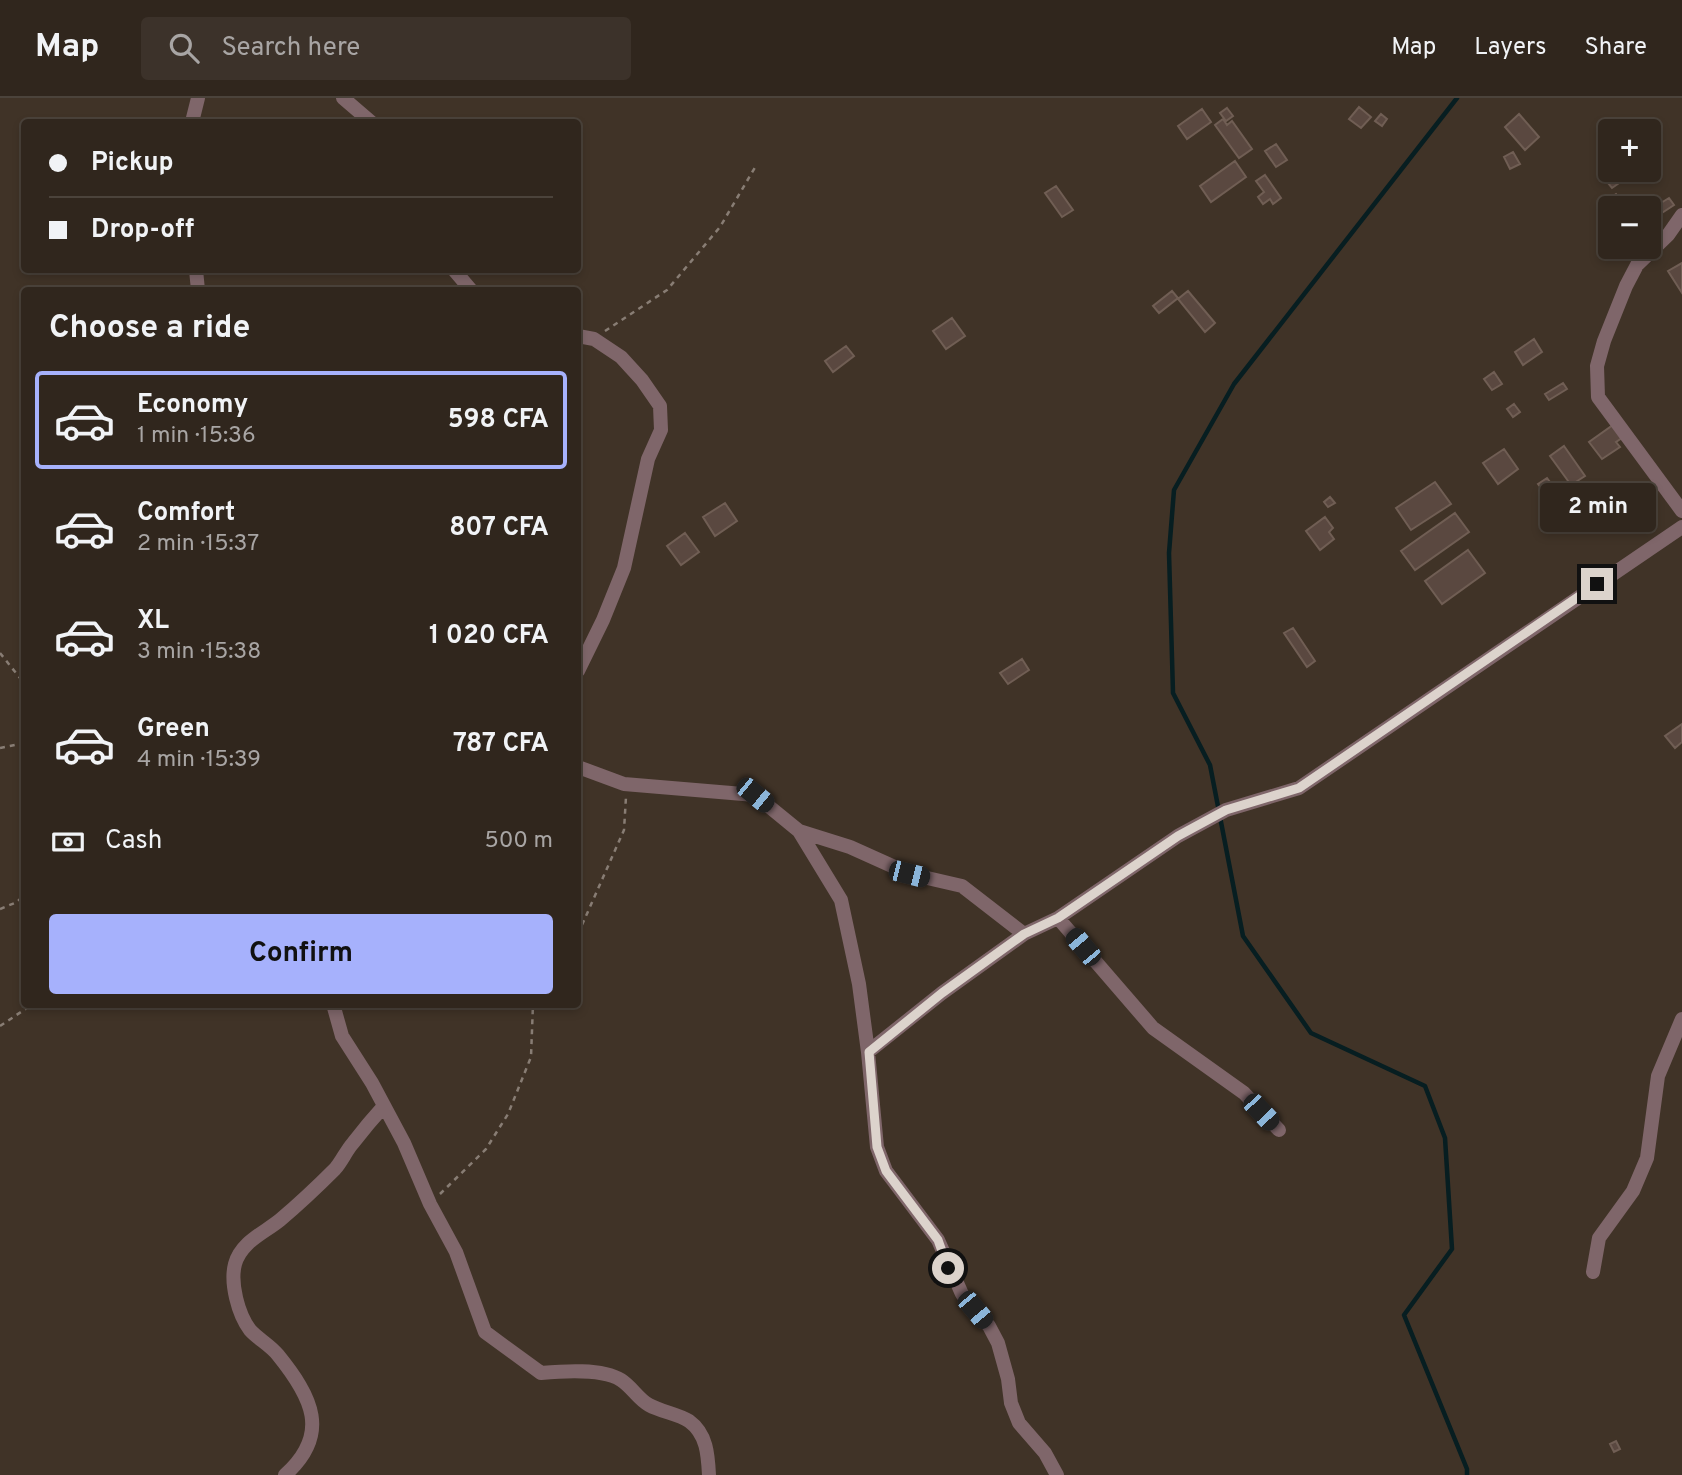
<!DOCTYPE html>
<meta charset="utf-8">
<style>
:root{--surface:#30261d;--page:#3c322a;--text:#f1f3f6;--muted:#a8a5a4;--line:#4b433b;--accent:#a6b1fc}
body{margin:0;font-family:Overpass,sans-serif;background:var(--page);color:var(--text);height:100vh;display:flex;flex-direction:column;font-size:26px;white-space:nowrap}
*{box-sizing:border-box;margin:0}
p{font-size:23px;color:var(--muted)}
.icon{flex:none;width:38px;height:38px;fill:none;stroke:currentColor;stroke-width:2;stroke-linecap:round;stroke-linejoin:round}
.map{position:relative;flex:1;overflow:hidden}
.side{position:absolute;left:21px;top:189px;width:560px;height:721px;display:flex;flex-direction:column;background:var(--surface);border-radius:7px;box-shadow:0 4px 10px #0003,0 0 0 2px var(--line)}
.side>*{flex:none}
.guide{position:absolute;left:21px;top:21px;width:560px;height:154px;border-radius:7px;box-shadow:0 4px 10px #0003,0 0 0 2px var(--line);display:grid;align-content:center;height:154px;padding:0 28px;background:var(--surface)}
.tools{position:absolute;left:1598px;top:21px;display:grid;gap:14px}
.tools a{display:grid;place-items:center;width:63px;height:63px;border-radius:7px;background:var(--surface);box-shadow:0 4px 10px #0003,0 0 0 2px var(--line);font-size:35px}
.end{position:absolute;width:32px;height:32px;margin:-16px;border:9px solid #dcd3cc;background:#111;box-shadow:0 0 0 4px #111}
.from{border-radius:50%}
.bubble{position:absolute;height:49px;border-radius:7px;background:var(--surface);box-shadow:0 4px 10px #0003,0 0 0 2px var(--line);font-size:23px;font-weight:700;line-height:49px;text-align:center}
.car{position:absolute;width:21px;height:42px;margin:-21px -10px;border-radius:9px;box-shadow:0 0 5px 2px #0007;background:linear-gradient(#222 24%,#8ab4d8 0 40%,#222 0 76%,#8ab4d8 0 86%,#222 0)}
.guide b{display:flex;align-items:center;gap:24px;height:66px;font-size:26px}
.guide b+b{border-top:2px solid var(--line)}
.guide i{width:18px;height:18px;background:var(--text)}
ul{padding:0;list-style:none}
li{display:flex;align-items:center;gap:21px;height:98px;margin:0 14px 10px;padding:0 14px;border:4px solid transparent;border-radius:7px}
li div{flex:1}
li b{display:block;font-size:26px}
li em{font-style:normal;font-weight:700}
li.selected{border-color:var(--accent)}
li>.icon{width:63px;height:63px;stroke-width:1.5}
h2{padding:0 28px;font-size:32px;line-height:84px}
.pay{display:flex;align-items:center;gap:18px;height:77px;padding:0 28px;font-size:26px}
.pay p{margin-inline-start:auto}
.cta{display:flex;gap:14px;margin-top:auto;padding:14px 28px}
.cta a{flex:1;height:80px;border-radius:7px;background:var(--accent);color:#111;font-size:28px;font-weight:700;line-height:80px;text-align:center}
header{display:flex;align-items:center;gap:42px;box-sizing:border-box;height:98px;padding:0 35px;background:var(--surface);border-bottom:2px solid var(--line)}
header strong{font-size:33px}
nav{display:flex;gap:38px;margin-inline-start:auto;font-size:24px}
.search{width:490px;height:63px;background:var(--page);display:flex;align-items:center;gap:18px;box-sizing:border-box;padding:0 24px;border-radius:7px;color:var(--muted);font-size:26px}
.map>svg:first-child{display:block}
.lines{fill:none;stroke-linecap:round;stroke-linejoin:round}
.stream{stroke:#071e21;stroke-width:4.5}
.building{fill:#5a4840;stroke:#705e54;stroke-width:2}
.path{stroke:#887d74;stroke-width:2.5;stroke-dasharray:5 5;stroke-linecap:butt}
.minor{stroke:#7f666a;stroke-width:14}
.route{stroke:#dcd3cc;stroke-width:9}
</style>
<header>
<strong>Map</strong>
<div class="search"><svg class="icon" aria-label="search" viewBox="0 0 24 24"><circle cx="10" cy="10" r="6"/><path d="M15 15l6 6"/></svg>Search here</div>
<nav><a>Map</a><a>Layers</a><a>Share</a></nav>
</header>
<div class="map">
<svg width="1682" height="1377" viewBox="0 0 1682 1377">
<rect width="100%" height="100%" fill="#403327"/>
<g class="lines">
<path class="stream" d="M1457,0L1234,286L1174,392L1169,455L1173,595L1210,667L1243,838L1311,935L1425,988L1445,1040L1452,1151L1404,1217L1467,1371V1377"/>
</g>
<path class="building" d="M1359,9L1371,19L1361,30L1349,21Z
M1227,10L1233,18L1226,23L1220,15Z
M1202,11L1211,24L1187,41L1178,28Z
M1381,16L1387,21L1382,28L1375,23Z
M1519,16L1539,39L1525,52L1505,29Z
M1223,21L1227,27L1232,23L1252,51L1239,60L1215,27Z
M1276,46L1287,62L1276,69L1265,53Z
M1513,54L1520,66L1510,71L1504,59Z
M1235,63L1246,79L1211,104L1200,88Z
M1613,72H1638L1612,90L1603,79Z
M1265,77L1281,100L1273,106L1270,101L1263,106L1258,99L1264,94L1256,83Z
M1056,88L1073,112L1062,119L1045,95Z
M1616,96L1626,110H1610V120L1601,106Z
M1669,100L1674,107L1648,124V113Z
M1682,165V195L1668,173Z
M1172,193L1178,200L1159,215L1153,208Z
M1188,193L1215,225L1205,234L1178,201Z
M952,220L965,238L946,251L933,233Z
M1534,241L1542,254L1523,267L1515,254Z
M846,248L854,258L833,274L825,263Z
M1494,274L1502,286L1492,292L1484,281Z
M1563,285L1567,291L1549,302L1545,296Z
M1514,306L1520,314L1513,319L1507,311Z
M1613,327L1622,340L1616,344L1620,349L1602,361L1589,344Z
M1564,348L1585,378L1571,387L1550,358Z
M1504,351L1518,371L1498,386L1483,365Z
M1547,380L1559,396L1550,402L1538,386Z
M1435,384L1451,406L1411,432L1396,410Z
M1330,399L1335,405L1328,409L1324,404Z
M725,405L737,423L715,438L703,419Z
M1455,415L1469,434L1415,472L1401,453Z
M1325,419L1333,430L1329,434L1334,441L1320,452L1306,433Z
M685,435L699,454L681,467L667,448Z
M1468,452L1485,475L1442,506L1425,483Z
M1293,530L1315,563L1307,569L1284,535Z
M1022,561L1029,572L1008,586L1000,575Z
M1682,626V644L1675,650L1665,638Z
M1616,1343L1620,1351L1614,1354L1610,1346Z"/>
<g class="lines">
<path class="path" d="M605,233L667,192L720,129L757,66
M0,555L24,585
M0,650L24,645
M0,811L17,804L24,797
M578,836L624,732L626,699
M0,928L27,910L38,906
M440,1096L486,1051L508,1016L531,959L533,906"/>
<path class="minor" d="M343,0L371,24
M192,24L198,0
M1682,117L1668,137L1637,167L1626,188L1604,243L1597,268L1598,299L1682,413
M196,172L198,192
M454,172L471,192
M578,238L594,241L621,259L642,282L660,308L661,332L648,361L624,470L603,522L578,573
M578,669L624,686L755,697L799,733L841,802L859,886L868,954L942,895L1024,836L1058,820L1178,738L1226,712L1299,690L1682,429
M799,733L850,749L910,776L962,788L1024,836
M1058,820L1153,930L1244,995L1279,1032
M333,906L342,938L372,985L404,1045L430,1106L456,1154L485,1234L541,1275C563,1273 602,1270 621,1282C632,1289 638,1301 649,1307C662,1314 678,1316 689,1323C707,1336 708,1357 709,1377
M868,954L877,1049L886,1073L938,1142L962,1196L989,1228L998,1245L1008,1281L1011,1305L1019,1325L1045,1355L1057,1377
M1593,1174L1599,1140L1633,1093L1647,1060L1658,978L1682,921
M285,1377C331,1336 312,1299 278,1257C270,1247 258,1241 250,1232C238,1216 230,1185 235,1166C241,1144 264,1135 280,1122C299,1106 317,1089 335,1071C342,1063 346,1053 353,1045C363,1032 373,1020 384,1008"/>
</g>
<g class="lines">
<path class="route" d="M948,1170L938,1142L886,1073L877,1049L869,954L942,895L1024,836L1058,820L1178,738L1226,712L1299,690L1597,486"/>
</g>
</svg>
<div class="tools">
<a>+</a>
<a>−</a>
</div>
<i class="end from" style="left:948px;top:1170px"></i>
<i class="end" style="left:1597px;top:486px"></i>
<div class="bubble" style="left:1540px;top:385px;width:116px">2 min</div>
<i class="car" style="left:755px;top:697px;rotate:129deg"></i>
<i class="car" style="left:909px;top:776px;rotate:104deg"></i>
<i class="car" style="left:1083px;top:849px;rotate:320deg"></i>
<i class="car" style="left:1261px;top:1014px;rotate:137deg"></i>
<i class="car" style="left:975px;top:1212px;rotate:140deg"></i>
<div class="guide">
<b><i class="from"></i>Pickup</b>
<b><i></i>Drop-off</b>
</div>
<section class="side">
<h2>Choose a ride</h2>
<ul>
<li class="selected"><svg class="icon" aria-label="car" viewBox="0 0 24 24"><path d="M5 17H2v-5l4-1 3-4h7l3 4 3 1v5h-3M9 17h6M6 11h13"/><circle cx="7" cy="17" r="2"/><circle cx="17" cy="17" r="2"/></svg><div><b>Economy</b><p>1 min · 15:36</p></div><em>598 CFA</em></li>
<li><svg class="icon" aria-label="car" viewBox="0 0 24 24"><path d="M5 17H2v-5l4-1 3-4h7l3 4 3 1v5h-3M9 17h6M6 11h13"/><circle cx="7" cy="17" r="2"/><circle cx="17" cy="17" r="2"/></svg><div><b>Comfort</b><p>2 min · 15:37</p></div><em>807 CFA</em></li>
<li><svg class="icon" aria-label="car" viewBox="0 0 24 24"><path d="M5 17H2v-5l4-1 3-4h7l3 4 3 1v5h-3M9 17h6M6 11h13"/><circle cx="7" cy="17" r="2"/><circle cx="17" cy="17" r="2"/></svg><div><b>XL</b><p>3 min · 15:38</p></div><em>1 020 CFA</em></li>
<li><svg class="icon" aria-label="car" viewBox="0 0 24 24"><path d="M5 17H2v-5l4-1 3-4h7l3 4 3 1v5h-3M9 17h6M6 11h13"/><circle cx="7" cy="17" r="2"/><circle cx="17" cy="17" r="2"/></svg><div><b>Green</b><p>4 min · 15:39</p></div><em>787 CFA</em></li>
</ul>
<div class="pay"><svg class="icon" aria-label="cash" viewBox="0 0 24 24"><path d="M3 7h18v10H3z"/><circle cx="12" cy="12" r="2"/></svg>Cash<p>500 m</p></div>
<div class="cta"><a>Confirm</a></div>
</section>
</div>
